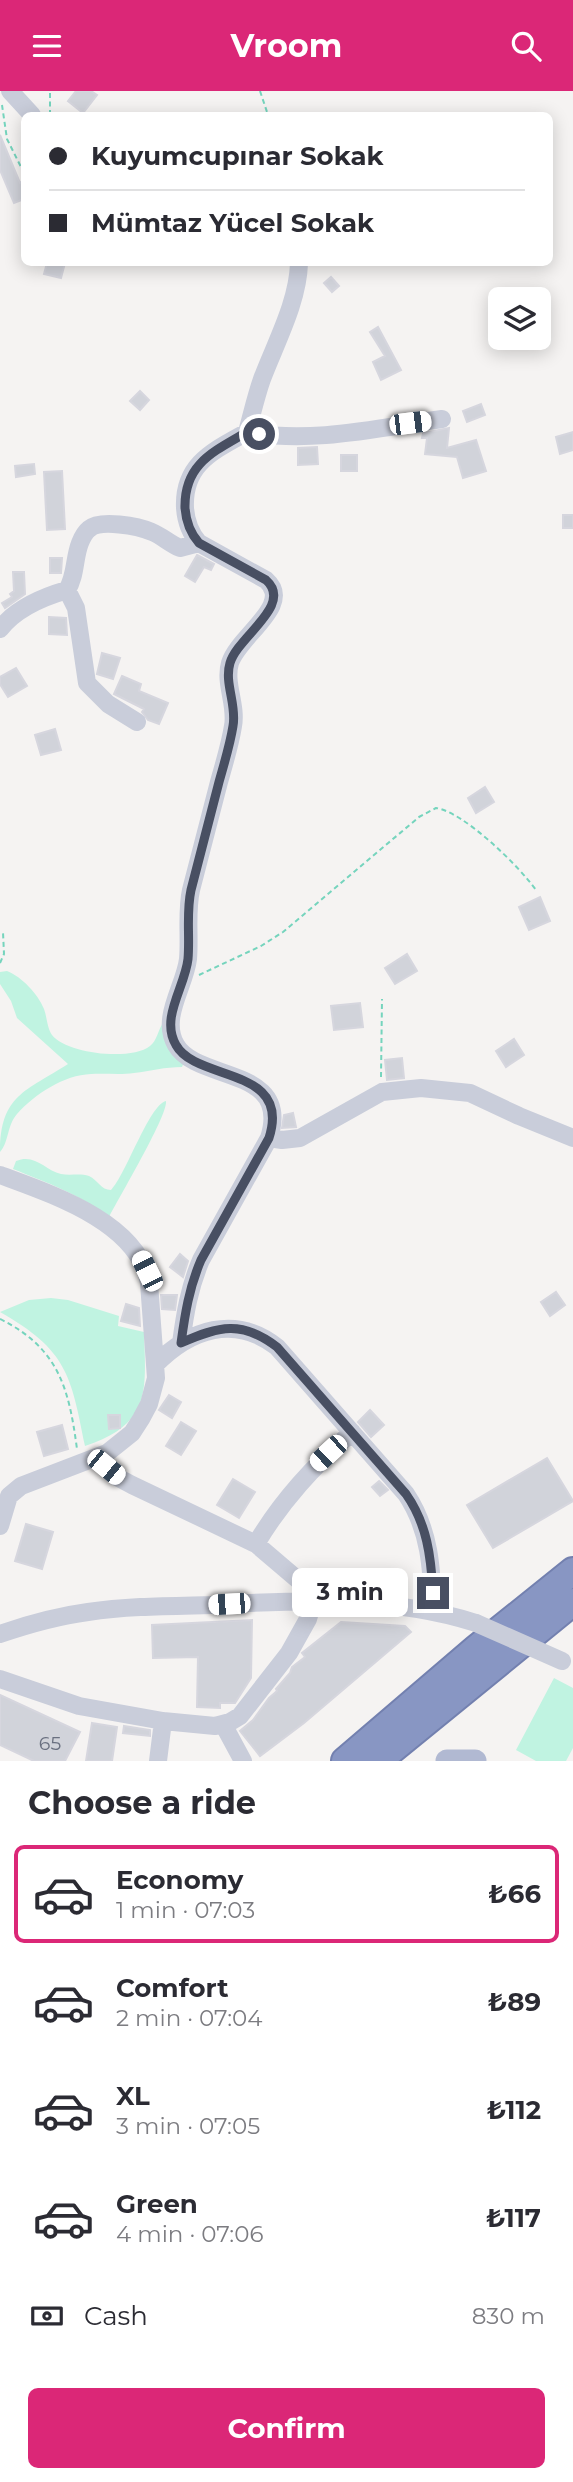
<!DOCTYPE html>
<meta charset="utf-8">
<style>
:root{--surface:#fff;--page:#f7f7f7;--text:#2b2b33;--muted:#7c7c81;--line:#e1e1e2;--accent:#db2777}
body{margin:0;font-family:Montserrat,sans-serif;background:var(--page);color:var(--text);height:100vh;display:flex;flex-direction:column;font-size:26px;white-space:nowrap}
*{box-sizing:border-box;margin:0}
p{font-size:23px;color:var(--muted)}
.icon{flex:none;width:38px;height:38px;fill:none;stroke:currentColor;stroke-width:2;stroke-linecap:round;stroke-linejoin:round}
.map{position:relative;height:1670px;overflow:hidden}
.panel{display:flex;flex-direction:column;background:var(--surface);flex:1}
.panel>*{flex:none}
.guide{position:absolute;left:21px;top:21px;width:532px;height:154px;border-radius:10px;box-shadow:0 4px 18px #0003;display:grid;align-content:center;height:154px;padding:0 28px;background:var(--surface)}
.controls{position:absolute;left:488px;top:196px;display:grid;gap:14px}
.controls a{display:grid;place-items:center;width:63px;height:63px;border-radius:10px;background:var(--surface);box-shadow:0 4px 18px #0003;font-size:35px}
.end{position:absolute;width:32px;height:32px;margin:-16px;border:9px solid #484f62;background:#fff;box-shadow:0 0 0 4px #fff}
.from{border-radius:50%}
.bubble{position:absolute;height:49px;border-radius:10px;background:var(--surface);box-shadow:0 4px 18px #0003;font-size:23px;font-weight:700;line-height:49px;text-align:center}
.car{position:absolute;width:21px;height:42px;margin:-21px -10px;border-radius:9px;box-shadow:0 0 5px 2px #0007;background:linear-gradient(#fff 24%,#345 0 40%,#fff 0 76%,#345 0 86%,#fff 0)}
.guide b{display:flex;align-items:center;gap:24px;height:66px;font-size:26px}
.guide b+b{border-top:2px solid var(--line)}
.guide i{width:18px;height:18px;background:var(--text)}
ul{padding:0;list-style:none}
li{display:flex;align-items:center;gap:21px;height:98px;margin:0 14px 10px;padding:0 14px;border:4px solid transparent;border-radius:10px}
li div{flex:1}
li b{display:block;font-size:26px}
li em{font-style:normal;font-weight:700}
li.active{border-color:var(--accent)}
li>.icon{width:63px;height:63px;stroke-width:1.5}
h2{padding:0 28px;font-size:32px;line-height:84px}
.pay{display:flex;align-items:center;gap:18px;height:77px;padding:0 28px;font-size:26px}
.pay p{margin-inline-start:auto}
.action{display:flex;gap:14px;margin-top:auto;padding:14px 28px}
.action a{flex:1;height:80px;border-radius:10px;background:var(--accent);color:#fff;font-size:28px;font-weight:700;line-height:80px;text-align:center}
header{display:flex;justify-content:space-between;align-items:center;height:91px;padding:0 28px;background:var(--accent);color:#fff;font-size:32px;font-weight:700}
.map>svg:first-child{display:block}
.green{fill:#c0f3e1}
.building{fill:#d1d3da;stroke:#d6d6de;stroke-width:2}
.lines{fill:none;stroke-linecap:round;stroke-linejoin:round}
.highway-casing{stroke:#7380af;stroke-width:30}
.path{stroke:#75d4bd;stroke-width:2;stroke-dasharray:5 3.5;stroke-linecap:butt}
.minor{stroke:#c9cdda;stroke-width:18}
.major{stroke:#b1b9d2;stroke-width:23}
.highway{stroke:#8896c3;stroke-width:26}
.minor-bridge{stroke:#c9cdda;stroke-width:18}
.route{stroke:#484f62;stroke-width:9}
.labels{text-anchor:middle;stroke-width:6;stroke-linejoin:round;paint-order:stroke}
.number-label{font-size:19px;fill:#6a7080}
</style>
<header><svg class="icon" aria-label="menu" viewBox="0 0 24 24"><path d="M4 6h16M4 12h16M4 18h16"/></svg>Vroom<svg class="icon" aria-label="search" viewBox="0 0 24 24"><circle cx="10" cy="10" r="6"/><path d="M15 15l6 6"/></svg></header>
<div class="map">
<svg width="573" height="1670" viewBox="0 0 573 1670">
<rect width="100%" height="100%" fill="#f5f3f2"/>
<path class="green" d="M7,880C22,886 38,903 44,918C47,926 47,937 52,944C67,963 131,970 150,955C157,950 158,939 163,932L184,971L182,976C165,976 151,980 134,982C120,984 105,982 91,983C64,984 35,1003 17,1023C7,1034 9,1051 0,1061C0,1004 26,1000 68,973L17,927L11,910L0,893V881Z
M166,1010C168,1024 118,1108 109,1126C79,1103 48,1092 13,1078L16,1070C35,1062 45,1079 61,1083C70,1085 80,1082 89,1085C98,1089 101,1099 111,1099C126,1084 149,1014 166,1010Z
M51,1207L68,1209L119,1225L118,1235L144,1241C146,1301 151,1333 85,1355C71,1284 67,1259 0,1221L29,1209Z
M554,1587L573,1597V1657L566,1670H536L516,1659Z"/>
<path class="building" d="M76,0H91L97,4L83,22L68,10Z
M0,44L20,92L24,90V108L14,112L0,79Z
M47,172H65L61,187L44,183Z
M331,186L339,195L332,201L324,192Z
M378,236L401,279L381,289L373,271L385,265L370,241Z
M140,300L149,309L140,319L130,310Z
M481,313L485,324L467,331L463,320Z
M449,337L447,357L476,349L486,380L463,387L457,366L425,363L427,347H422L423,342Z
M573,341V359L560,363L556,346Z
M317,356L318,373L298,374V357Z
M341,364H357V380H341Z
M34,373L35,383L16,386L15,375Z
M62,380L65,438L47,439L44,381Z
M563,424H573V437H563Z
M197,464L214,473L211,479L204,476L195,491L185,485Z
M50,467H62L61,482H50Z
M13,481H24L25,503L5,517L2,512L12,506L10,503L14,500Z
M49,526L66,527L67,544L49,543Z
M102,562L120,567L113,588L97,583Z
M16,577L27,595L8,606L0,593V586Z
M122,585L141,593L139,600L168,612L159,633L148,629L142,621L144,618L114,603Z
M55,638L61,659L41,664L35,644Z
M485,696L494,711L476,722L468,707Z
M540,806L550,830L529,839L519,816Z
M407,863L417,880L395,893L385,877Z
M360,912L363,936L334,939L331,915Z
M514,948L524,964L506,976L496,960Z
M402,967L404,987L387,989L385,969Z
M293,1022L296,1036L282,1037L284,1024Z
M180,1163L188,1170L183,1186L170,1176Z
M556,1201L565,1214L550,1225L541,1211Z
M161,1204H177L175,1219L162,1218Z
M126,1213L139,1217L140,1235L121,1230Z
M169,1304L181,1311L172,1327L159,1319Z
M370,1319L384,1334L371,1346L358,1331Z
M108,1324H120V1337L109,1338Z
M181,1331L196,1340L181,1364L166,1355Z
M62,1334L68,1358L44,1365L37,1341Z
M547,1367L573,1410L493,1457L467,1414Z
M233,1388L255,1401L239,1427L217,1414Z
M379,1390L388,1399L380,1405L372,1396Z
M26,1433L53,1441L42,1478L15,1470Z
M252,1529L251,1587L235,1612H220V1617L197,1616L198,1566L153,1567L152,1534Z
M341,1531L405,1535L411,1541L304,1632L260,1665L240,1640L253,1629L269,1607L277,1600L276,1598L290,1582L292,1576L305,1566L302,1562Z
M0,1604L80,1641L65,1670H34L0,1654Z
M92,1632L117,1636L112,1670H86Z
M124,1635L150,1639V1645L123,1642Z"/>
<g class="lines">
<g class="highway-casing">
<path id="highway" d="M345,1670L477,1557L573,1480
M378,1670L573,1511"/>
</g>
<path class="path" d="M260,0L268,24
M2,14L7,48L24,82
M50,24V0
M0,872L4,863L3,841
M199,884L261,855L283,841L419,726L436,717C464,721 519,775 536,799
M381,986L382,908
M0,1228C59,1257 69,1298 77,1358"/>
<path class="minor" d="M10,0L32,24
M247,341C311,353 378,337 442,328
M67,499L76,517L87,592L108,613L137,631
M0,538C16,517 43,506 67,499C76,485 74,467 80,452C82,447 84,442 89,438C100,428 138,435 152,441C162,445 170,453 180,457L199,452
M269,1047L282,1049L300,1047L382,1001L421,997L470,1002L519,1025L573,1047
M0,1084C51,1103 138,1131 149,1192L156,1287L149,1313L141,1328L132,1342L107,1362L21,1395L9,1405L0,1435
M181,1252C185,1223 189,1197 201,1169L269,1047C292,975 197,991 176,954C160,927 185,895 188,868C190,845 186,822 191,799C200,763 210,727 219,691C224,673 230,654 233,635C237,614 224,592 230,572C239,544 294,514 266,489L199,452C190,442 186,430 185,417C183,373 213,360 247,341C252,323 256,305 262,288C276,251 298,211 299,172
M155,1274C190,1238 235,1223 277,1256L406,1403C430,1439 432,1478 433,1521
M256,1453C282,1409 314,1375 352,1341
M0,1543C29,1533 58,1525 88,1521C128,1515 170,1515 211,1514C298,1509 392,1505 476,1532
M0,1588L79,1615L163,1630L215,1635L230,1631L240,1625L289,1562L308,1528L313,1511L304,1494L256,1453L132,1394L117,1386L96,1367
M223,1633L243,1670
M158,1670L163,1630"/>
<path class="major" d="M447,1670H475"/>
<use href="#highway" class="highway"/>
<path class="minor-bridge" d="M476,1532L562,1570"/>
</g>
<g class="lines">
<path class="route" d="M259,343L247,341C213,361 184,373 185,417C186,430 190,442 199,452L266,489C294,514 238,545 230,572C224,592 237,614 233,635C230,654 224,673 219,691C210,727 200,763 191,799C186,822 190,845 188,868C185,896 160,927 176,954C196,991 292,975 269,1047L201,1169C189,1197 185,1223 181,1252C219,1235 242,1229 277,1256L406,1403C427,1433 431,1465 433,1502"/>
</g>
<g class="labels">
<g class="number-label">
<text x="50" y="1659">65</text>
</g>
</g>
</svg>
<div class="controls">
<a><svg class="icon" aria-label="layers" viewBox="0 0 24 24"><path d="M12 4l9 5-9 5-9-5zM3 14l9 5 9-5"/></svg></a>
</div>
<i class="end from" style="left:259px;top:343px"></i>
<i class="end" style="left:433px;top:1502px"></i>
<div class="bubble" style="left:292px;top:1477px;width:116px">3 min</div>
<i class="car" style="left:410px;top:332px;rotate:83deg"></i>
<i class="car" style="left:147px;top:1180px;rotate:334deg"></i>
<i class="car" style="left:328px;top:1362px;rotate:227deg"></i>
<i class="car" style="left:106px;top:1376px;rotate:129deg"></i>
<i class="car" style="left:229px;top:1513px;rotate:267deg"></i>
<div class="guide">
<b><i class="from"></i>Kuyumcupınar Sokak</b>
<b><i></i>Mümtaz Yücel Sokak</b>
</div>
</div>
<section class="panel">
<h2>Choose a ride</h2>
<ul>
<li class="active"><svg class="icon" aria-label="car" viewBox="0 0 24 24"><path d="M5 17H2v-5l4-1 3-4h7l3 4 3 1v5h-3M9 17h6M6 11h13"/><circle cx="7" cy="17" r="2"/><circle cx="17" cy="17" r="2"/></svg><div><b>Economy</b><p>1 min · 07:03</p></div><em>₺66</em></li>
<li><svg class="icon" aria-label="car" viewBox="0 0 24 24"><path d="M5 17H2v-5l4-1 3-4h7l3 4 3 1v5h-3M9 17h6M6 11h13"/><circle cx="7" cy="17" r="2"/><circle cx="17" cy="17" r="2"/></svg><div><b>Comfort</b><p>2 min · 07:04</p></div><em>₺89</em></li>
<li><svg class="icon" aria-label="car" viewBox="0 0 24 24"><path d="M5 17H2v-5l4-1 3-4h7l3 4 3 1v5h-3M9 17h6M6 11h13"/><circle cx="7" cy="17" r="2"/><circle cx="17" cy="17" r="2"/></svg><div><b>XL</b><p>3 min · 07:05</p></div><em>₺112</em></li>
<li><svg class="icon" aria-label="car" viewBox="0 0 24 24"><path d="M5 17H2v-5l4-1 3-4h7l3 4 3 1v5h-3M9 17h6M6 11h13"/><circle cx="7" cy="17" r="2"/><circle cx="17" cy="17" r="2"/></svg><div><b>Green</b><p>4 min · 07:06</p></div><em>₺117</em></li>
</ul>
<div class="pay"><svg class="icon" aria-label="cash" viewBox="0 0 24 24"><path d="M3 7h18v10H3z"/><circle cx="12" cy="12" r="2"/></svg>Cash<p>830 m</p></div>
<div class="action"><a>Confirm</a></div>
</section>
